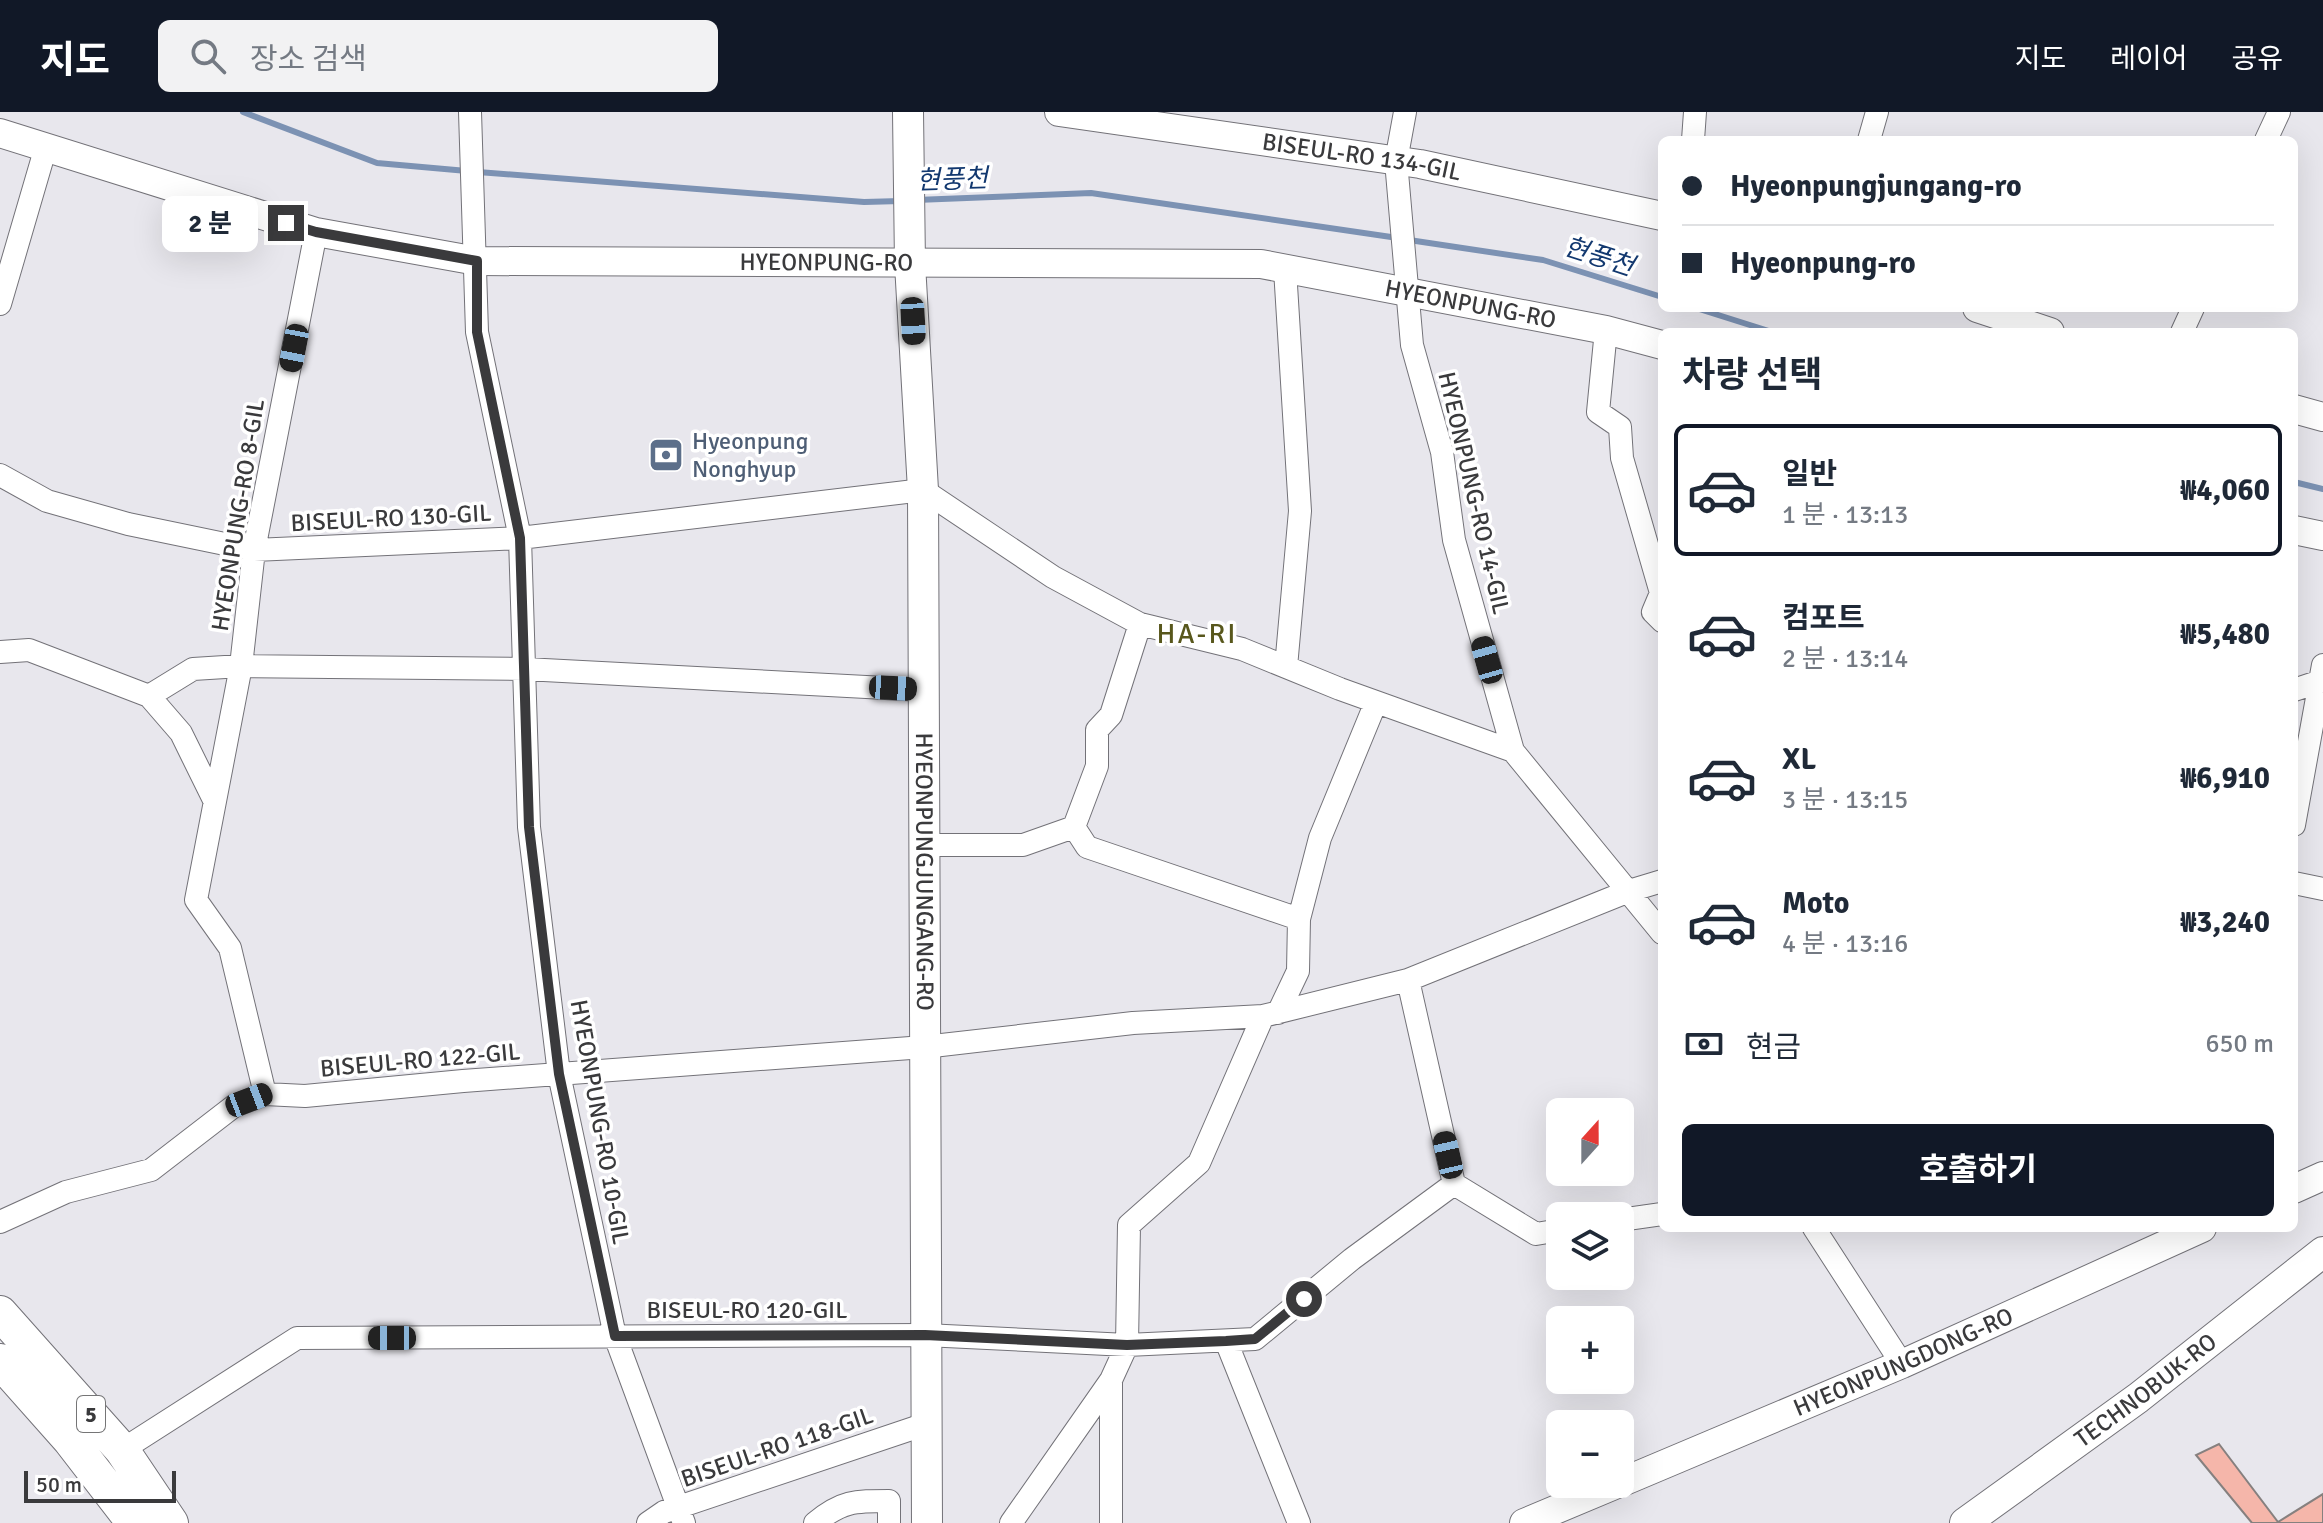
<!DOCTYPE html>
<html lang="ko">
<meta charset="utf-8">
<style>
:root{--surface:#fff;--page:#f2f2f3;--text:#1f2937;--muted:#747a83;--line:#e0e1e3;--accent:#111827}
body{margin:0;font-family:Signika,"Noto Sans KR",sans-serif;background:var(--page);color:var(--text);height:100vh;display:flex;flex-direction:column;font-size:30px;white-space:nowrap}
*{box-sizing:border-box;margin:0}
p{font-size:26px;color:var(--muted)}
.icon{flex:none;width:44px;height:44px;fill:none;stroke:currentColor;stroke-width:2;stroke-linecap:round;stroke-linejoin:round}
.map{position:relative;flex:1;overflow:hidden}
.side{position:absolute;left:1658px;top:216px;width:640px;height:904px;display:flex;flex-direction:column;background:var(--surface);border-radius:12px;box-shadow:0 8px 32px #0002}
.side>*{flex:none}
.top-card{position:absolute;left:1658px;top:24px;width:640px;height:176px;border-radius:12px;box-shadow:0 8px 32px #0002;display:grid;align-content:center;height:176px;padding:0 24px;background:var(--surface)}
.needle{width:52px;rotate:21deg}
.tools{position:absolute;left:1546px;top:986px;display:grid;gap:16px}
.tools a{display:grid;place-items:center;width:88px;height:88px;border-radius:12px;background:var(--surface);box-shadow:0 8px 32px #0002;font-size:40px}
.scale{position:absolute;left:24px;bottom:20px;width:152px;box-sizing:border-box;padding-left:8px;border:4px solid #3a3a3c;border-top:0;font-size:22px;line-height:28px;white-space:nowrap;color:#3a3a3c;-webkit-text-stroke:6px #fff;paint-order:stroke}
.end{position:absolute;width:36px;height:36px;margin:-18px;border:10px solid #3a3a3c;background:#fff;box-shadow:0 0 0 4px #fff}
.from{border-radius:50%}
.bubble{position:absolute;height:56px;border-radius:12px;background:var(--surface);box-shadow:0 8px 32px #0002;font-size:26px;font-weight:700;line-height:56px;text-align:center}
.car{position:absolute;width:24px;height:48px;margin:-24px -12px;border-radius:10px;box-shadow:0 0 6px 2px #0007;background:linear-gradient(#222 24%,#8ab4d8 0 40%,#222 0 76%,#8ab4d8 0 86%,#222 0)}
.top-card b{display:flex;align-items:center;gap:28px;height:76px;font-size:30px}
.top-card b+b{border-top:2px solid var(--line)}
.top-card i{width:20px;height:20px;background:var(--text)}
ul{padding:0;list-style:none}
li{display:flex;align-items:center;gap:24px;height:132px;margin:0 16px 12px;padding:0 8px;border:4px solid transparent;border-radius:12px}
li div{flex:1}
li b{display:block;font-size:30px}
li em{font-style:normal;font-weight:700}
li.current{border-color:var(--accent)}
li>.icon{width:72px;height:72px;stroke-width:1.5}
h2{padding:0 24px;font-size:36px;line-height:96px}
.pay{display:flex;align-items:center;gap:20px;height:88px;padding:0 24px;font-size:30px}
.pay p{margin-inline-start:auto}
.cta{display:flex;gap:16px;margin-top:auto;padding:16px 24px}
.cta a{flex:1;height:92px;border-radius:12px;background:var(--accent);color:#fff;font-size:32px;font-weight:700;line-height:92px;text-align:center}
header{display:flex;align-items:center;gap:48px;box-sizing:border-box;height:112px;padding:0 40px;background:var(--accent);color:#fff}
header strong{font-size:38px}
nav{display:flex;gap:44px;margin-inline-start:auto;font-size:28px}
.search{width:560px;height:72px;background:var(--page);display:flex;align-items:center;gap:20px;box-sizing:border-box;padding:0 28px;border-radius:12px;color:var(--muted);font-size:30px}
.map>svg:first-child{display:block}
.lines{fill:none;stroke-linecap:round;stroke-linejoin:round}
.stream{stroke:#7c92b3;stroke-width:6}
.building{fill:#f5b6aa;stroke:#86807f;stroke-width:2}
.minor-casing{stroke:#737278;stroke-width:24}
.tertiary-casing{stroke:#737278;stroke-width:30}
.secondary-casing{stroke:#737278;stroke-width:32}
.primary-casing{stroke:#737278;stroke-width:36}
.minor{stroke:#fff;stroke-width:22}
.tertiary{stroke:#fff;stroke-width:28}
.secondary{stroke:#fff;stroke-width:30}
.primary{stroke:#fff;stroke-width:34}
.route{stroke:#3a3a3c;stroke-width:10}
.labels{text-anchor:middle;stroke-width:7;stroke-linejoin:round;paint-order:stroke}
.shield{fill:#fff;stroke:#757576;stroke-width:2}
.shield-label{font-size:22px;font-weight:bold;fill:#3a3a3c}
.street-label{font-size:24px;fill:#3a3a3c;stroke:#fff}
.service-label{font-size:24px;fill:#4e5e75;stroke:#fff;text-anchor:start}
.water-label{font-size:26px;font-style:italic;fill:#12386f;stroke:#fff}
.quarter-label{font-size:28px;letter-spacing:2px;fill:#58571c;stroke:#fff}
</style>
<header>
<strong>지도</strong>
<div class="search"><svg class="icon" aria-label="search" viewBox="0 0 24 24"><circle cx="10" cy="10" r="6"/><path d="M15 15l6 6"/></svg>장소 검색</div>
<nav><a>지도</a><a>레이어</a><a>공유</a></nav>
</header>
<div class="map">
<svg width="2323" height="1411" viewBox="0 0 2323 1411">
<rect width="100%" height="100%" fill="#e8e7ed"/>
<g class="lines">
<path class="stream" d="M243,0L377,51L467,59
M478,60L864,90L901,89
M916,88L1091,81L1398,126
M1409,128L1543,148L1662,185
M1696,196L1772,220
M2294,370L2323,377"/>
</g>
<path class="building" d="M2219,1332L2278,1410L2323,1382V1411H2252L2196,1343Z"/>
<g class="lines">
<g class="minor-casing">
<path id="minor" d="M470,0L477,220L520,426L529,715L559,962L615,1224L684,1411
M1405,0L1396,49L1412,233L1442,340L1454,428L1513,639
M1693,28L1695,0
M1869,28L1877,0
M2266,28L2279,0
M1285,157L1300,399L1286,555
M0,192L45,38
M1606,218L1598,300L1620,315L1622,346L1661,481L1653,500L1662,509
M2182,220L2193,196
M0,363L47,389L128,412L254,438L520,426L923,378L1053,465L1140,512L1242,537L1340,577L1513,639L1662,821
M0,540L29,538L149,584L193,557L241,554L525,557L923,578
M2294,578L2321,569
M149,584L181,621L213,686
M2294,713L2323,553
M1074,715L1097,654V618L1111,603L1140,512
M924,733H1023L1074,715L1087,735L1299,807L1320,726L1376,590
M2294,771L2323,777
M1408,868L1454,1072L1536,1122L1560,1118
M1278,901L1298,859L1299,807
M265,982L230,836L196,788L241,554L254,438L316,120
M1620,1108L1662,1102
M0,1110L66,1080L151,1058L234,994L265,982L305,984L463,969L924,935L1133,911L1263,904L1408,868L1629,779L1662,769
M1814,1116L1902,1252
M1226,1229L1299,1411
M122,1338L297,1226L925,1223L1127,1233L1255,1227L1352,1147L1454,1072
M648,1411L664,1400L926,1312
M815,1411C842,1389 854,1389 889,1389V1411
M1011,1411L1111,1268
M1111,1411V1268L1127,1233L1129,1113L1199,1051L1263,904"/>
</g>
<g class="tertiary-casing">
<g id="tertiary">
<path id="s1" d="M1059,0L1420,52L1662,104"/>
<path id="s2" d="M0,21L316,120L477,149L1261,152L1606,218L1662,233"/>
<path d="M1977,196L2050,220"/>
<path d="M2294,297L2323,305"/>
<path d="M2294,418L2323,424"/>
<path d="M2294,1077L2323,1064"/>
<path id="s3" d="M1620,1371L1902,1252L2202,1116"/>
<path d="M1524,1411L1617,1372"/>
</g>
</g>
<g class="secondary-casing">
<g id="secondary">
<path id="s4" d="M908,0L910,152L923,378L927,1411"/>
<path id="s5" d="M1965,1411L2138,1286L2323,1140"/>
</g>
</g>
<g class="primary-casing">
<path id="primary" d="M0,1201L122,1338L171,1411
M0,1249L70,1328L134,1411"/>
</g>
<use href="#minor" class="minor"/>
<use href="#tertiary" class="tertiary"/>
<use href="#secondary" class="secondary"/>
<use href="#primary" class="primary"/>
</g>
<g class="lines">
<path class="route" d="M286,111L316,120L477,149V220L520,426L529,715L559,962L615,1224L925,1223L1127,1233L1226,1229L1255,1227L1304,1187"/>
</g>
<defs>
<g id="bank-square" transform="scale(1.8)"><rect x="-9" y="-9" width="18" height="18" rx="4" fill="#5c6f8a" stroke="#fff"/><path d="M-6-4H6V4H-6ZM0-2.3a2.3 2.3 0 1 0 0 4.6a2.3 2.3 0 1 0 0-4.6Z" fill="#fff"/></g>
</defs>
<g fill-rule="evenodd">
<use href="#bank-square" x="666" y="343"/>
</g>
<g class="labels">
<rect class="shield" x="77" y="1284" width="28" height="36" rx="6"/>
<g class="shield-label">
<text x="91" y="1310">5</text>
</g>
<g class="street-label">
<text dy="8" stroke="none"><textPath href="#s1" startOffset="306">BISEUL-RO 134-GIL</textPath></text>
<text dy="8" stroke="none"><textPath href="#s2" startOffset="844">HYEONPUNG-RO</textPath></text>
<text dy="8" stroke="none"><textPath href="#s2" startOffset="1492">HYEONPUNG-RO</textPath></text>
<text transform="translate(1474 381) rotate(77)" y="8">HYEONPUNG-RO 14-GIL</text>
<text transform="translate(238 403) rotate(-81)" y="8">HYEONPUNG-RO 8-GIL</text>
<text transform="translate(391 406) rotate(-3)" y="8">BISEUL-RO 130-GIL</text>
<text dy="8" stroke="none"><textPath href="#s4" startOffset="760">HYEONPUNGJUNGANG-RO</textPath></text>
<text transform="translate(420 948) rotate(-5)" y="8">BISEUL-RO 122-GIL</text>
<text transform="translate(600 1010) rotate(80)" y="8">HYEONPUNG-RO 10-GIL</text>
<text x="747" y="1206">BISEUL-RO 120-GIL</text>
<text dy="8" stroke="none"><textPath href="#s3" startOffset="308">HYEONPUNGDONG-RO</textPath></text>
<text dy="8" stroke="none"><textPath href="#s5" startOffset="224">TECHNOBUK-RO</textPath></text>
<text transform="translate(777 1335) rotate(-19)" y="8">BISEUL-RO 118-GIL</text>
</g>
<g class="service-label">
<text x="692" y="337">Hyeonpung<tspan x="692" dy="28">Nonghyup</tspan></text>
</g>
<g class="water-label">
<text transform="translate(952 67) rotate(-2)" y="9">현풍천</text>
<text transform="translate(1599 144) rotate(18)" y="9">현풍천</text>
</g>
<g class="quarter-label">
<text x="1197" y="531">HA-RI</text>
</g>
</g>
</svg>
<div class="tools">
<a><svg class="needle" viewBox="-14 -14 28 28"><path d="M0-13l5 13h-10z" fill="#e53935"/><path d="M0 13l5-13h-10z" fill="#747a83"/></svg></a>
<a><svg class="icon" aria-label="layers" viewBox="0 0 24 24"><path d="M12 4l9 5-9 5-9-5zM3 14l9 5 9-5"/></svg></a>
<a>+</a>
<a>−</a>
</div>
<div class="scale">50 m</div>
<i class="end from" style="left:1304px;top:1187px"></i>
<i class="end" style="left:286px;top:111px"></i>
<div class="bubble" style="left:162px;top:84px;width:96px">2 분</div>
<i class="car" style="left:913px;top:209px;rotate:177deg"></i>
<i class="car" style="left:294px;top:236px;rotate:191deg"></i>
<i class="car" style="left:1487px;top:548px;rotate:344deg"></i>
<i class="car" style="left:893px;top:576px;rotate:93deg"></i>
<i class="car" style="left:249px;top:988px;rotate:69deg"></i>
<i class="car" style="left:1448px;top:1043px;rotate:347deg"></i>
<i class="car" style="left:392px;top:1226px;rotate:270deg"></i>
<div class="top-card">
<b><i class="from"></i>Hyeonpungjungang-ro</b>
<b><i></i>Hyeonpung-ro</b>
</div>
<section class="side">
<h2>차량 선택</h2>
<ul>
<li class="current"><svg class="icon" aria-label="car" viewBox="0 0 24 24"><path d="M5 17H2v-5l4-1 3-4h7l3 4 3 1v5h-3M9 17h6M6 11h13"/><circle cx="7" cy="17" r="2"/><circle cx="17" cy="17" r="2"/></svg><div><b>일반</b><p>1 분 · 13:13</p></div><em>₩4,060</em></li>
<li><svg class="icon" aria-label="car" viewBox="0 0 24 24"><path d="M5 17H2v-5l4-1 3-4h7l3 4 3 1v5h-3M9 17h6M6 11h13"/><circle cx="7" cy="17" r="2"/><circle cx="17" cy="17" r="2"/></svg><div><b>컴포트</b><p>2 분 · 13:14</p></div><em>₩5,480</em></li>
<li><svg class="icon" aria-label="car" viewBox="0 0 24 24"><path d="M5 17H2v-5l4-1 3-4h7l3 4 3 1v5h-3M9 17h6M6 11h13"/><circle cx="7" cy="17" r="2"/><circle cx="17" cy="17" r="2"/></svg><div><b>XL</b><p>3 분 · 13:15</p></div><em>₩6,910</em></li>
<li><svg class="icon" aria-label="car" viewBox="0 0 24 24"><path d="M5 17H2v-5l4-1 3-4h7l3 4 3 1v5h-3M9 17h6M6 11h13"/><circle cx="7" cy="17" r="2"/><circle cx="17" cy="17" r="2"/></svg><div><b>Moto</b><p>4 분 · 13:16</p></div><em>₩3,240</em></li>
</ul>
<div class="pay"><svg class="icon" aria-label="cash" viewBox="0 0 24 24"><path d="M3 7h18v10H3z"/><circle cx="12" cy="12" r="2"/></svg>현금<p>650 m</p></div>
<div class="cta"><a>호출하기</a></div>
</section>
</div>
